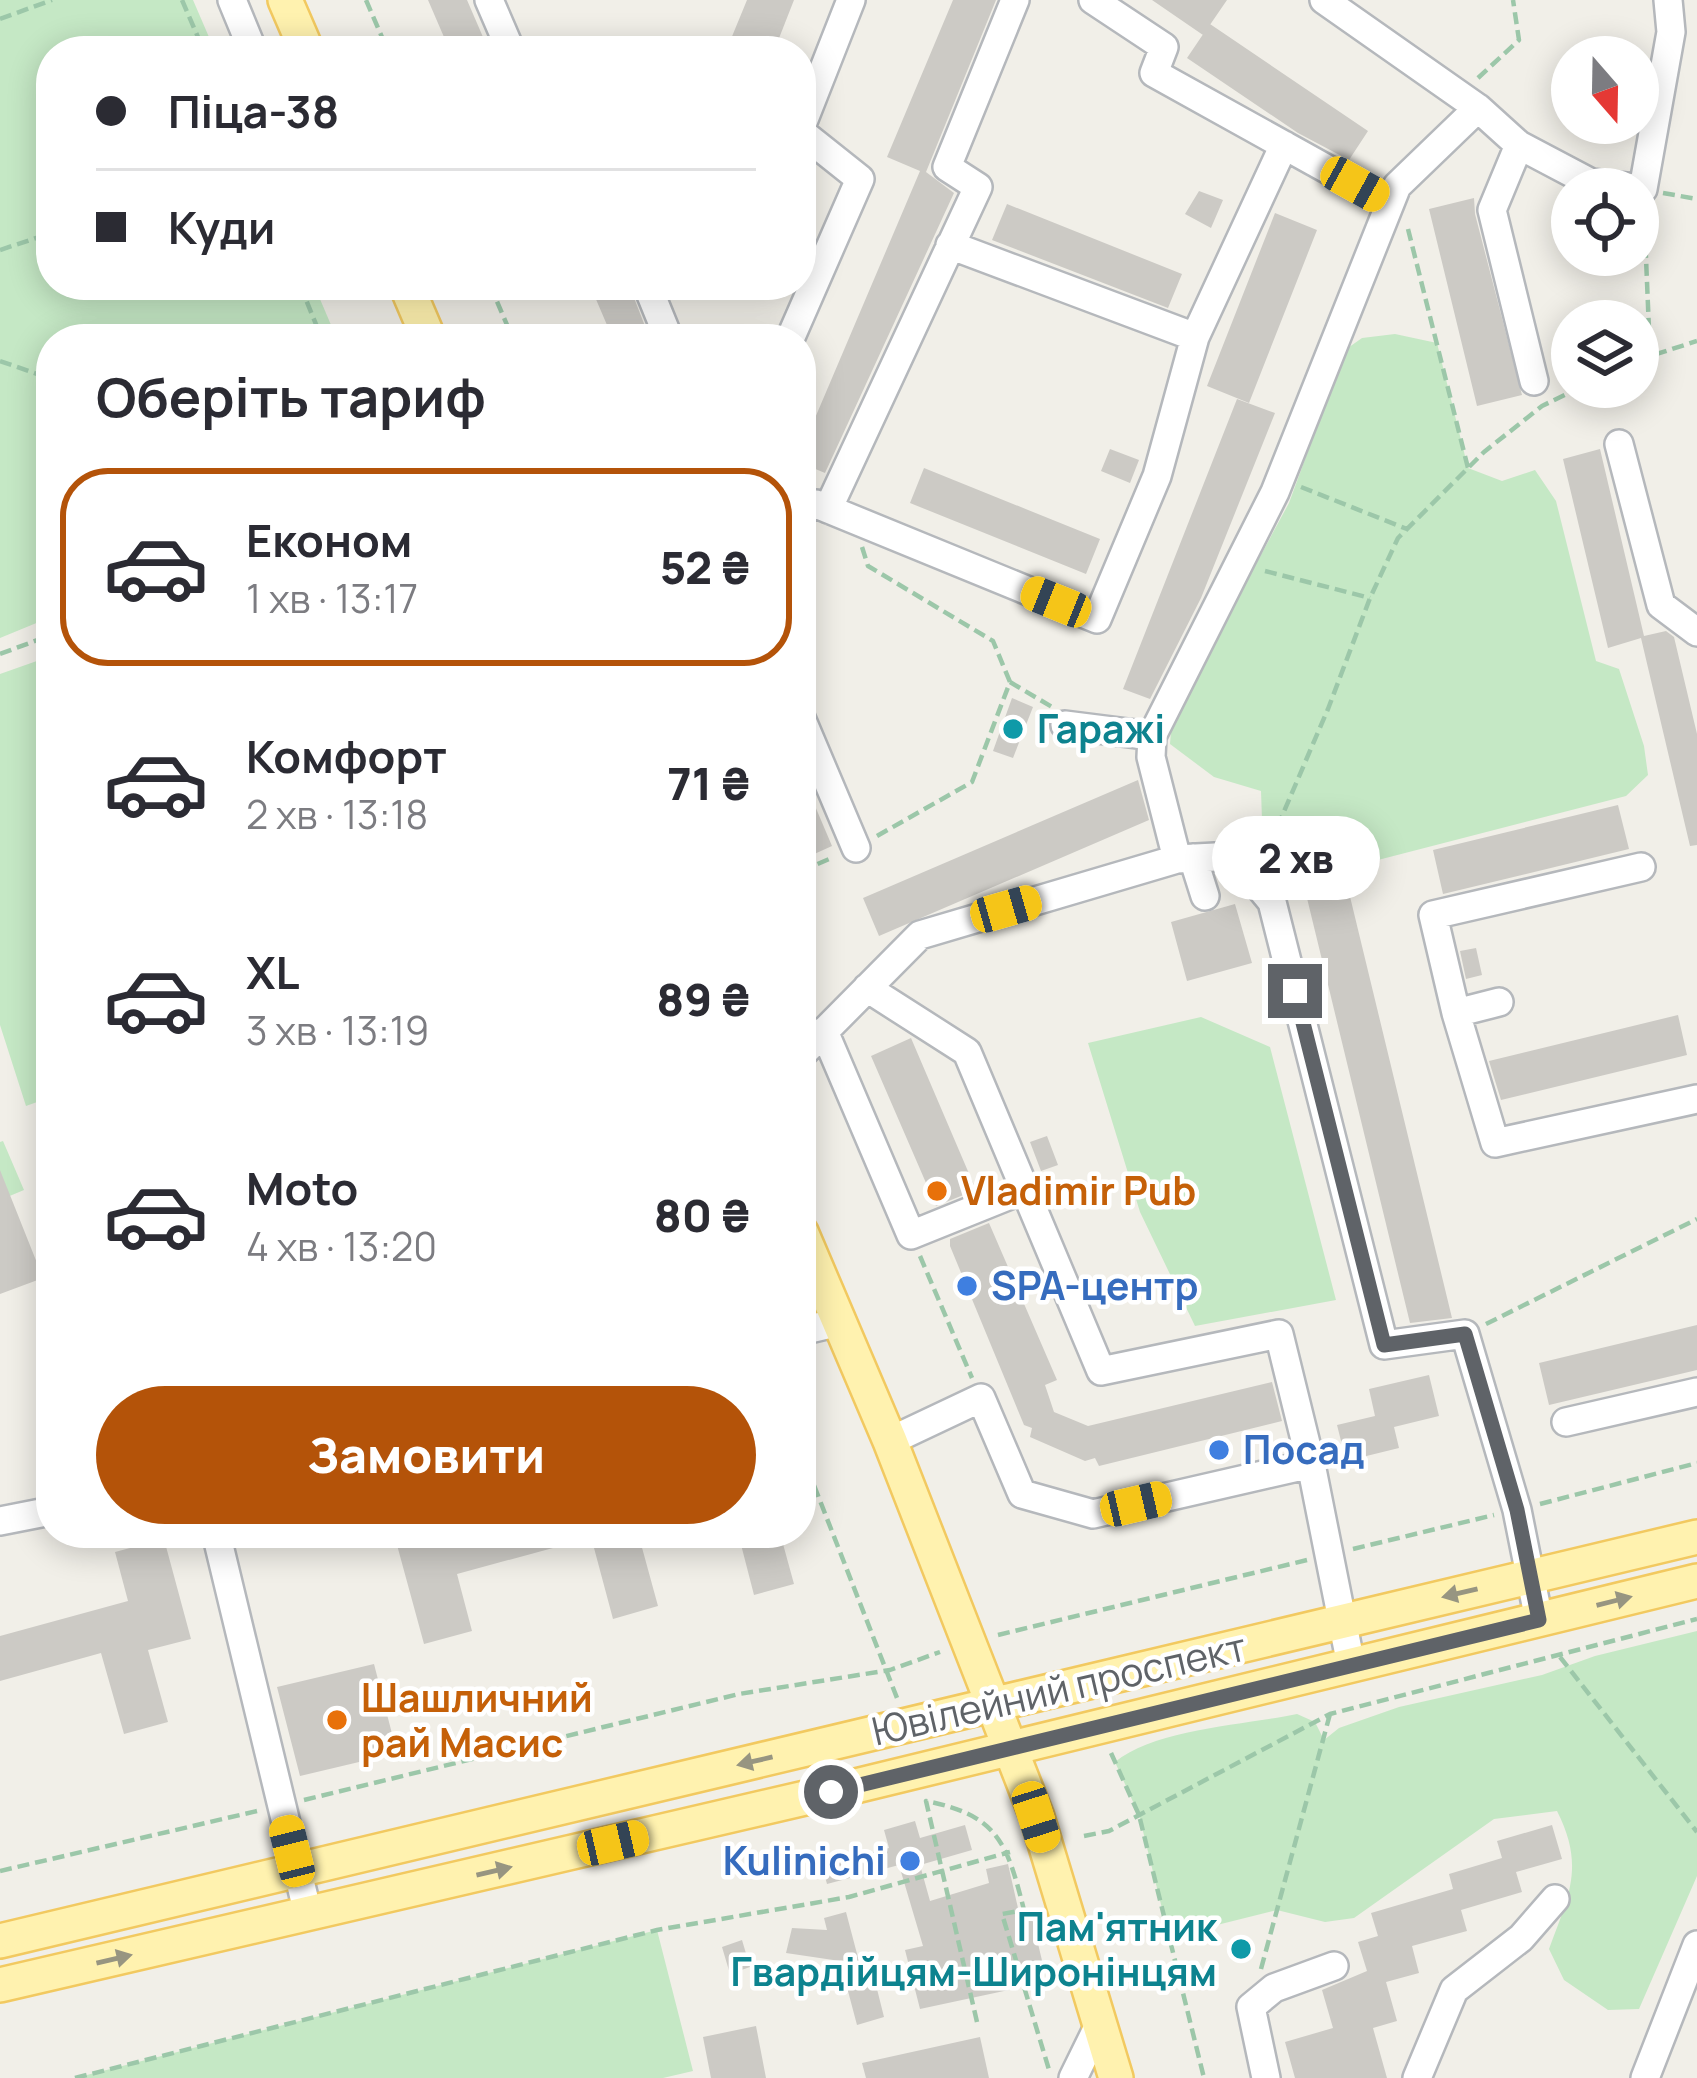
<!DOCTYPE html>
<html lang="uk">
<meta charset="utf-8">
<style>
:root{--surface:#fff;--page:#f7f7f7;--text:#2b2b33;--muted:#7c7c81;--line:#e1e1e2;--accent:#b45309}
body{margin:0;font-family:Manrope,sans-serif;background:var(--page);color:var(--text);height:100vh;display:flex;flex-direction:column;font-size:45px;white-space:nowrap}
*{box-sizing:border-box;margin:0}
p{font-size:39px;color:var(--muted)}
.icon{flex:none;width:66px;height:66px;fill:none;stroke:currentColor;stroke-width:2;stroke-linecap:round;stroke-linejoin:round}
.map{position:relative;flex:1;overflow:hidden}
.sheet{position:absolute;left:36px;top:324px;width:780px;height:1224px;display:flex;flex-direction:column;background:var(--surface);border-radius:48px;box-shadow:0 6px 30px #0003}
.sheet>*{flex:none}
.guide{position:absolute;left:36px;top:36px;width:780px;height:264px;border-radius:48px;box-shadow:0 6px 30px #0003;display:grid;align-content:center;height:264px;padding:0 60px;background:var(--surface)}
.needle{width:78px;rotate:160deg}
.tools{position:absolute;left:1551px;top:36px;display:grid;gap:24px}
.tools a{display:grid;place-items:center;width:108px;height:108px;border-radius:50%;background:var(--surface);box-shadow:0 6px 30px #0003;font-size:60px}
.end{position:absolute;width:54px;height:54px;margin:-27px;border:15px solid #5f6368;background:#fff;box-shadow:0 0 0 6px #fff}
.from{border-radius:50%}
.bubble{position:absolute;height:84px;border-radius:42px;background:var(--surface);box-shadow:0 6px 30px #0003;font-size:39px;font-weight:800;line-height:84px;text-align:center}
.car{position:absolute;width:36px;height:72px;margin:-36px -18px;border-radius:15px;box-shadow:0 0 9px 3px #0007;background:linear-gradient(#f5c518 24%,#345 0 40%,#f5c518 0 76%,#345 0 86%,#f5c518 0)}
.guide b{display:flex;align-items:center;gap:42px;height:114px;font-size:45px}
.guide b+b{border-top:3px solid var(--line)}
.guide i{width:30px;height:30px;background:var(--text)}
ul{padding:0;list-style:none}
li{display:flex;align-items:center;gap:36px;height:198px;margin:0 24px 18px;padding:0 36px;border:6px solid transparent;border-radius:48px}
li div{flex:1}
li b{display:block;font-size:45px}
li em{font-style:normal;font-weight:800}
li.selected{border-color:var(--accent)}
li>.icon{width:108px;height:108px;stroke-width:1.5}
h2{padding:0 60px;font-size:54px;line-height:144px}
.button{display:flex;gap:24px;margin-top:auto;padding:24px 60px}
.button a{flex:1;height:138px;border-radius:72px;background:var(--accent);color:#fff;font-size:48px;font-weight:800;line-height:138px;text-align:center}
.map>svg:first-child{display:block}
.green{fill:#c5e8c5}
.building{fill:#cccac5}
.lines{fill:none;stroke-linecap:round;stroke-linejoin:round}
.minor-casing{stroke:#b5b8bc;stroke-width:32}
.major-casing{stroke:#f2c960;stroke-width:38}
.path{stroke:#9cc7a9;stroke-width:4.5;stroke-dasharray:12 6;stroke-linecap:butt}
.minor{stroke:#fff;stroke-width:27}
.major{stroke:#fff2af;stroke-width:33}
.oneway{fill:#979581}
.route{stroke:#5f6368;stroke-width:15}
.culture-dot{fill:#0f9aa8;stroke:#fff;stroke-width:4.5}
.food-dot{fill:#e8710a;stroke:#fff;stroke-width:4.5}
.shop-dot{fill:#3f7fe0;stroke:#fff;stroke-width:4.5}
.labels{text-anchor:middle;stroke-width:9;stroke-linejoin:round;paint-order:stroke}
.culture-label{font-size:39px;font-weight:bold;fill:#0d838f;stroke:#fff;text-anchor:start}
.food-label{font-size:39px;font-weight:bold;fill:#c56008;stroke:#fff;text-anchor:start}
.shop-label{font-size:39px;font-weight:bold;fill:#366cbe;stroke:#fff;text-anchor:start}
.street-label{font-size:39px;fill:#5f6368;stroke:#fff}
</style>
<div class="map">
<svg width="1697" height="2078" viewBox="0 0 1697 2078">
<rect width="100%" height="100%" fill="#f1efe8"/>
<path class="green" d="M0,0H193L215,51H51V285H314L337,339H51V617L0,638Z
M1395,334L1437,343L1468,468L1502,481L1535,470L1556,501L1596,661L1619,669L1644,746L1648,775L1626,796L1289,883L1254,864L1262,820L1261,791L1214,777L1170,744L1172,719L1289,503L1345,350L1362,338Z
M51,656V1097L26,1106L0,1025V674Z
M1201,1017L1270,1047L1336,1300L1195,1326L1140,1212L1088,1043Z
M3,1141L24,1190L0,1200V1142Z
M1697,1631V1876L1639,2009L1608,2010L1564,1980L1549,1949C1569,1895 1585,1866 1557,1811L1494,1819L1354,1918L1325,1922L1277,1910L1169,1937L1139,1815L1115,1762C1155,1729 1245,1725 1297,1714L1315,1722L1324,1740L1339,1728L1399,1707L1542,1675L1595,1656Z
M657,1930L693,2071L663,2078H75Z"/>
<path class="building" d="M428,0H467L489,51H450Z
M747,0H794L774,51H726Z
M953,0H996L926,172L954,193L825,473L801,463V451L920,171L887,157Z
M1152,0H1227L1203,35Z
M1210,24L1368,131L1349,160L1298,133L1187,58Z
M1199,191L1223,200L1211,228L1185,214Z
M1474,198L1475,214L1522,395L1477,406L1429,209Z
M1007,204L1182,274L1168,308L992,240Z
M1275,213L1317,230L1249,403L1207,386Z
M623,285H629L650,339H613L595,297Z
M1237,399L1275,413L1201,598L1150,699L1123,689Z
M1110,449L1139,460L1130,483L1101,471Z
M1600,449L1644,636L1666,631L1674,637L1697,734V845L1690,846L1641,638L1608,648L1563,459Z
M924,468L1100,539L1086,574L910,503Z
M1012,698L1033,707L1013,758L993,751Z
M801,773L832,846L801,860Z
M1138,780L1149,820L879,936L863,898Z
M1618,805L1629,849L1443,894L1433,850Z
M1346,880L1452,1318L1410,1323L1331,997L1305,890Z
M1235,904L1252,963L1187,981L1171,922Z
M1476,948L1482,975L1466,979L1460,951Z
M1678,1015L1687,1055L1501,1100L1489,1061Z
M911,1038L976,1190L936,1206L871,1056Z
M1047,1136L1058,1165L1041,1171L1030,1142Z
M0,1170L43,1278L0,1294Z
M989,1223L1057,1380L1045,1385L1054,1412L1088,1426L1272,1382L1282,1421L1099,1466L1095,1458L1085,1461L1030,1437L1032,1428L1024,1425L950,1246V1239Z
M1697,1325V1370L1549,1405L1539,1363Z
M1429,1375L1439,1416L1394,1427L1399,1448L1346,1461L1337,1425L1375,1416L1369,1389Z
M441,1533H585L586,1539L457,1574L472,1631L424,1644L397,1545Z
M590,1533H638L658,1606L613,1619Z
M738,1533H780L794,1584L754,1595Z
M164,1539L191,1639L148,1650L168,1722L124,1734L101,1653L0,1681V1636L128,1601L115,1552Z
M374,1664L397,1753L300,1776L277,1687Z
M915,1821L920,1838L965,1825L972,1850L920,1865L930,1901L989,1883L986,1869L1008,1864L1020,1917L1031,1914L1044,1969L1015,1976L1018,1988L920,2009L905,1950L923,1946L899,1865L827,1884L822,1866L889,1848L884,1830Z
M1552,1825L1562,1859L1516,1872L1522,1892L1461,1910L1467,1931L1412,1946L1419,1973L1386,1982L1397,2021L1373,2028L1387,2078H1295L1285,2042L1333,2028L1322,1990L1367,1971L1358,1942L1378,1936L1371,1913L1453,1889L1449,1874L1502,1858L1497,1841Z
M846,1912L866,1988L876,1985L884,2017L857,2025L840,1961L786,1953L792,1928L827,1930L824,1918Z
M742,1940L750,1967L730,1974L722,1947Z
M756,2026L766,2078H711L703,2037Z
M980,2037L989,2078H866L862,2063Z"/>
<g class="lines">
<g class="minor-casing">
<path id="minor" d="M232,0L253,51
M489,0L511,51
M1093,0L1164,47L1154,73L1390,204
M1324,0L1478,108L1519,145L1591,183L1643,189L1671,32L1668,0
M801,127L851,0
M1519,145L1492,210L1534,381
M950,245L1195,337
M647,285L669,339
M790,339L860,179L801,132
M1619,444L1661,605L1697,632
M828,509L978,187L947,167L1015,0
M801,510L816,504L1097,619L1157,476L1195,337L1284,145
M801,718L856,848
M1065,725L1152,736
M1193,858L1205,896
M1177,859L1234,856L1272,902L1384,1345L1465,1334L1517,1510L1539,1620
M1641,867L1433,915L1456,1013L1495,1143L1697,1099
M867,988L967,1052L1101,1371L1279,1334L1311,1464
M1456,1013L1499,1002
M824,1031L911,1235L1025,1189
M801,1055L920,935L1177,859L1151,757L1152,736L1275,492L1397,186L1478,108
M801,1331L839,1322
M1566,1422L1697,1392
M890,1441L981,1398L1022,1494L1093,1514L1311,1464L1351,1665
M0,1521L51,1511
M216,1533L308,1914
M1073,2078L1099,2025
M1266,2078L1251,2007L1274,1988L1334,1966
M1417,2078L1454,1990L1521,1938L1555,1899
M1645,2078L1697,1945"/>
</g>
<g class="major-casing">
<path id="major" d="M285,0L307,51
M406,285L429,339
M801,1232L890,1441L1037,1817L1116,2078
M0,1941L1697,1537
M0,1985L831,1792L1697,1581"/>
</g>
<path class="path" d="M182,0L204,51
M366,0L388,51
M0,19L52,0
M1478,78L1519,40L1513,0
M1663,193L1697,199
M1644,210L1650,354
M1408,229L1468,468
M0,250L51,233
M300,285L322,339
M490,285L513,339
M1638,360L1697,341
M0,361L51,379
M1301,487L1407,529
M862,547L868,566L993,641L1010,682
M1265,571L1370,598
M0,654L51,635
M877,836L972,782L1010,682L1052,707
M1272,862L1273,837L1328,709L1370,598L1398,538L1484,452L1542,406L1581,387
M801,871L834,857
M801,1007L806,1019
M920,1256L972,1378
M1486,1324L1697,1219
M801,1452L897,1698
M1540,1504L1697,1463
M1353,1549L1494,1515
M998,1635L1307,1560
M1560,1657L1697,1832
M1111,1753L1139,1815L1204,2078
M304,1800L739,1694L890,1670L940,1652
M1084,1836L1109,1831L1330,1714L1697,1619
M0,1871L257,1811
M1261,1969L1330,1714
M977,2022L926,1801C998,1815 1007,1843 1024,1910L1002,1914L1050,2073
M75,2078L657,1930L849,1897L1010,1852"/>
<use href="#minor" class="minor"/>
<use href="#major" class="major"/>
</g>
<defs><path id="oneway-solid" d="M-6-.8H1V-3.2L6.5 0L1 3.2V.8H-6Z" transform="scale(3)"/></defs>
<g class="oneway">
<use href="#oneway-solid" transform="translate(1460 1593) rotate(167)"/>
<use href="#oneway-solid" transform="translate(1614 1601) rotate(-14)"/>
<use href="#oneway-solid" transform="translate(755 1761) rotate(167)"/>
<use href="#oneway-solid" transform="translate(494 1871) rotate(-13)"/>
<use href="#oneway-solid" transform="translate(114 1959) rotate(-13)"/>
</g>
<g class="lines">
<path class="route" d="M831,1792L1539,1620L1517,1510L1465,1334L1384,1345L1295,991"/>
</g>
<g class="culture-dot">
<circle cx="1013" cy="729" r="12"/>
<circle cx="1241" cy="1949" r="12"/>
</g>
<g class="food-dot">
<circle cx="937" cy="1191" r="12"/>
<circle cx="337" cy="1720" r="12"/>
</g>
<g class="shop-dot">
<circle cx="967" cy="1286" r="12"/>
<circle cx="1219" cy="1450" r="12"/>
<circle cx="910" cy="1861" r="12"/>
</g>
<g class="labels">
<g class="culture-label">
<text x="1037" y="743">Гаражі</text>
<text x="1217" y="1941" text-anchor="end">Пам'ятник<tspan x="1217" dy="45">Гвардійцям-Широнінцям</tspan></text>
</g>
<g class="food-label">
<text x="961" y="1205">Vladimir Pub</text>
<text x="361" y="1712">Шашличний<tspan x="361" dy="45">рай Масис</tspan></text>
</g>
<g class="shop-label">
<text x="991" y="1300">SPA-центр</text>
<text x="1243" y="1464">Посад</text>
<text x="886" y="1875" text-anchor="end">Kulinichi</text>
</g>
<g class="street-label">
<text transform="translate(1059 1689) rotate(-13)" y="14">Ювілейний проспект</text>
</g>
</g>
</svg>
<div class="tools">
<a><svg class="needle" viewBox="-14 -14 28 28"><path d="M0-13l5 13h-10z" fill="#e53935"/><path d="M0 13l5-13h-10z" fill="#7c7c81"/></svg></a>
<a><svg class="icon" aria-label="locate" viewBox="0 0 24 24"><circle cx="12" cy="12" r="6"/><path d="M12 2v4M12 18v4M2 12h4M18 12h4"/></svg></a>
<a><svg class="icon" aria-label="layers" viewBox="0 0 24 24"><path d="M12 4l9 5-9 5-9-5zM3 14l9 5 9-5"/></svg></a>
</div>
<i class="end from" style="left:831px;top:1792px"></i>
<i class="end" style="left:1295px;top:991px"></i>
<div class="bubble" style="left:1212px;top:816px;width:168px">2 хв</div>
<i class="car" style="left:1355px;top:184px;rotate:119deg"></i>
<i class="car" style="left:1056px;top:602px;rotate:292deg"></i>
<i class="car" style="left:1006px;top:909px;rotate:74deg"></i>
<i class="car" style="left:1136px;top:1504px;rotate:77deg"></i>
<i class="car" style="left:1036px;top:1817px;rotate:162deg"></i>
<i class="car" style="left:613px;top:1843px;rotate:77deg"></i>
<i class="car" style="left:292px;top:1851px;rotate:346deg"></i>
<div class="guide">
<b><i class="from"></i>Піца-38</b>
<b><i></i>Куди</b>
</div>
<section class="sheet">
<h2>Оберіть тариф</h2>
<ul>
<li class="selected"><svg class="icon" aria-label="car" viewBox="0 0 24 24"><path d="M5 17H2v-5l4-1 3-4h7l3 4 3 1v5h-3M9 17h6M6 11h13"/><circle cx="7" cy="17" r="2"/><circle cx="17" cy="17" r="2"/></svg><div><b>Економ</b><p>1 хв · 13:17</p></div><em>52 ₴</em></li>
<li><svg class="icon" aria-label="car" viewBox="0 0 24 24"><path d="M5 17H2v-5l4-1 3-4h7l3 4 3 1v5h-3M9 17h6M6 11h13"/><circle cx="7" cy="17" r="2"/><circle cx="17" cy="17" r="2"/></svg><div><b>Комфорт</b><p>2 хв · 13:18</p></div><em>71 ₴</em></li>
<li><svg class="icon" aria-label="car" viewBox="0 0 24 24"><path d="M5 17H2v-5l4-1 3-4h7l3 4 3 1v5h-3M9 17h6M6 11h13"/><circle cx="7" cy="17" r="2"/><circle cx="17" cy="17" r="2"/></svg><div><b>XL</b><p>3 хв · 13:19</p></div><em>89 ₴</em></li>
<li><svg class="icon" aria-label="car" viewBox="0 0 24 24"><path d="M5 17H2v-5l4-1 3-4h7l3 4 3 1v5h-3M9 17h6M6 11h13"/><circle cx="7" cy="17" r="2"/><circle cx="17" cy="17" r="2"/></svg><div><b>Moto</b><p>4 хв · 13:20</p></div><em>80 ₴</em></li>
</ul>
<div class="button"><a>Замовити</a></div>
</section>
</div>
